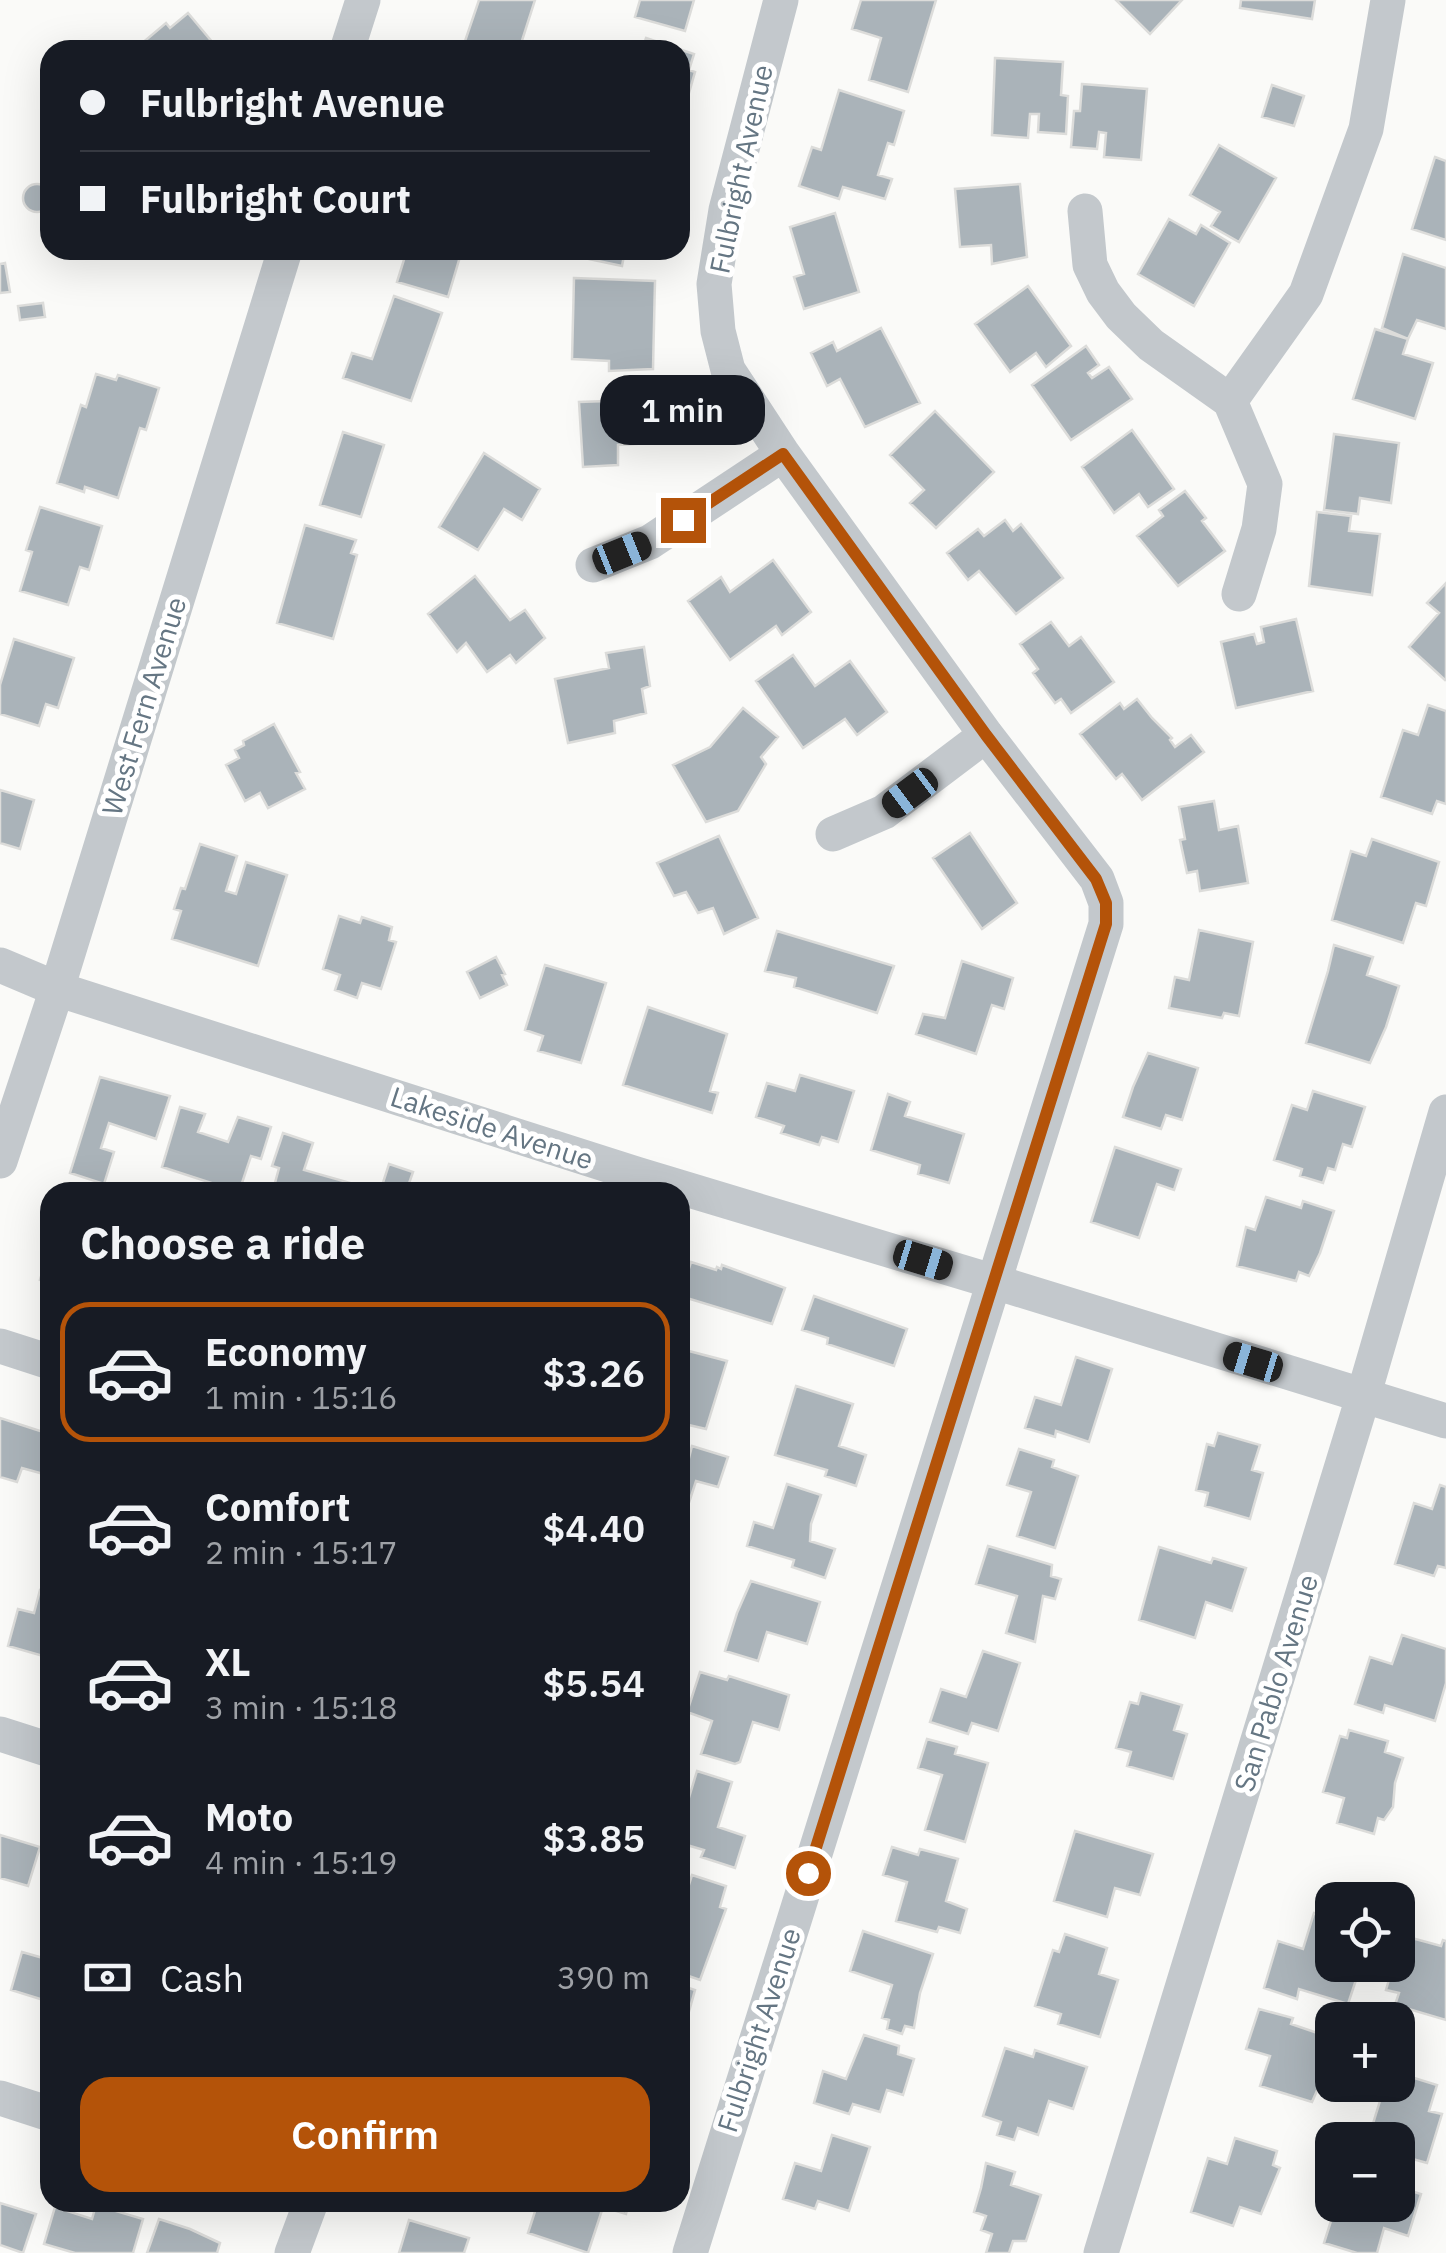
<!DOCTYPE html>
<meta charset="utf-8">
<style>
:root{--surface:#171b24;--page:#20242c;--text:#f1f3f6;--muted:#9ea1a6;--line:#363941;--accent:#b45309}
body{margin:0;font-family:"IBM Plex Sans",sans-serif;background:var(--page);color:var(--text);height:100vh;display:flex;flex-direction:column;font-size:38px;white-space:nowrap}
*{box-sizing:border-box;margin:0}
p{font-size:32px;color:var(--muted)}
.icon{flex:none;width:55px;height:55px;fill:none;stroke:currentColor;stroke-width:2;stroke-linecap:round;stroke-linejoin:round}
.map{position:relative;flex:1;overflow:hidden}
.drawer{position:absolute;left:40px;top:1182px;width:650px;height:1030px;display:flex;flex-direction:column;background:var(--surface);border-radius:30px;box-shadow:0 10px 40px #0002}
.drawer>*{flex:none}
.top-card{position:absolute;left:40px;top:40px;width:650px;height:220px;border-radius:30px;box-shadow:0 10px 40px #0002;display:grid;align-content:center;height:220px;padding:0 40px;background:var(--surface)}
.tools{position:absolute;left:1315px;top:1882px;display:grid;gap:20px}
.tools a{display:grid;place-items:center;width:100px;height:100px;border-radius:20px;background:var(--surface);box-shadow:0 10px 40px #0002;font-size:50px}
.end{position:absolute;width:45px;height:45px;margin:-22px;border:12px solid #b45309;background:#fff;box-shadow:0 0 0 5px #fff}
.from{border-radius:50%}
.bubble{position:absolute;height:70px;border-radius:30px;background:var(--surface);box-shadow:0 10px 40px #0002;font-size:32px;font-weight:600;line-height:70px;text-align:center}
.car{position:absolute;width:30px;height:60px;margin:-30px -15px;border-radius:12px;box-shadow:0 0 8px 2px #0007;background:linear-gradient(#222 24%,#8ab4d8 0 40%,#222 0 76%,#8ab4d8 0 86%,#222 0)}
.top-card b{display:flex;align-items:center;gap:35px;height:95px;font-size:38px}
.top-card b+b{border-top:2px solid var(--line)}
.top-card i{width:25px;height:25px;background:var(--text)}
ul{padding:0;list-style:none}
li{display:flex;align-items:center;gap:30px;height:140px;margin:0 20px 15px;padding:0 20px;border:5px solid transparent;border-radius:30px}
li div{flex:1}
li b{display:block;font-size:38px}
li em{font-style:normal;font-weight:600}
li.current{border-color:var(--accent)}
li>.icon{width:90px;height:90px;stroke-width:1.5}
h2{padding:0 40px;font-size:45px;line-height:120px}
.pay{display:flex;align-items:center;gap:25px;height:110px;padding:0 40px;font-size:38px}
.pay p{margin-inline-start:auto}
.action{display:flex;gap:20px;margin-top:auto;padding:20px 40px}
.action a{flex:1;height:115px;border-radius:30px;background:var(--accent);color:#fff;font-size:40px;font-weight:600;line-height:115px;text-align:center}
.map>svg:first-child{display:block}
.building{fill:#aab3b9;stroke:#dcdcda;stroke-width:2.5}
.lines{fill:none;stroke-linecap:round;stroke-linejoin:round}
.minor{stroke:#c3c8cc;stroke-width:35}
.route{stroke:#b45309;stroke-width:12}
.labels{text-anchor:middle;stroke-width:10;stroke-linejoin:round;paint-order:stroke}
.street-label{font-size:28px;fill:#657683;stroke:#fff}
</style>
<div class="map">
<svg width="1446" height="2253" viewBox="0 0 1446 2253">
<rect width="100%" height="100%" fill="#fafaf8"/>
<path class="building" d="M479,0H535L519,50H462Z
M640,0H694L685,31L635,17Z
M861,0H936L908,92L869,80L881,38L852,29Z
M1116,0H1182L1150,34Z
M1241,0H1315L1312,19L1240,8Z
M188,13L218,49L217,50H134L166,23L170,28Z
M646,38L694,54L689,70L695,72L680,124V50H642Z
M995,58L1063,62L1061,95L1068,96L1066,134L1038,132L1039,114H1030L1028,138L992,135Z
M1082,84L1147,89L1141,160L1104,157L1106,133L1099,132L1097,149L1071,147L1074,111H1080Z
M1272,85L1304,96L1294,126L1262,117Z
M839,90L904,111L894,145L888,143L878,175L892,179L885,199L843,187L839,199L799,186L812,147L821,150Z
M1219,145L1276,178L1239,242L1211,226L1220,212L1190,195Z
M1435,157L1446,161V240L1412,229Z
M23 198a14 14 0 1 1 28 0a14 14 0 1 1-28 0Z
M1020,184L1027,257L992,264L991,245L960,247L955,189Z
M835,213L859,292L804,309L794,277L804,274L790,227Z
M1169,219L1196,234L1201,225L1230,243L1194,306L1138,274Z
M407,250H462L448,297L397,282Z
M571,250H625L622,266L570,255Z
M1403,254L1446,268V329L1417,320L1408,339L1382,328Z
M5,263L10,292L0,293V264Z
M574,278L655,281L653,369L609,371V361L572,359Z
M1028,286L1071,346L1046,367L1036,353L1010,372L975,324Z
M394,296L442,313L411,401L343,378L352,353L372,359Z
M43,303L45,317L20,320L18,306Z
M881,328L920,403L865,427L840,379L827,386L811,353L833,342L837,351Z
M1375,329L1408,339L1403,354L1433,363L1415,419L1353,399Z
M1086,346L1099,365L1088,373L1092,378L1109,367L1132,399L1071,440L1032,385Z
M96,374L116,380L118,375L159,388L146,430L140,428L118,498L85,487L84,492L57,483L81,405L86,407Z
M664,399L666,442L618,445V465L583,467L579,402Z
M935,411L994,472L936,528L910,503L924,490L890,455Z
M1132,430L1174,489L1148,507L1139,494L1114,513L1082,467Z
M343,432L384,445L361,517L320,505Z
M1334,434L1399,443L1391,503L1360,498L1358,514L1324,510Z
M484,453L540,489L522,520L504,509L478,550L439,527Z
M1185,491L1206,518L1202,521L1225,551L1178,586L1137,536L1163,516L1159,510Z
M40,507L102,526L89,570L80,567L68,605L20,591L32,552L26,550Z
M1317,512L1351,516L1349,531L1380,534L1372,595L1309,586Z
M1005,520L1013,531L1021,524L1063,578L1016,614L979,571L968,580L947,553L978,529L984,536Z
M305,525L356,540L351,553L357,555L333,639L277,623Z
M773,560L811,612L782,635L776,626L730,660L688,601L721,577L730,592Z
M475,576L510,620L525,610L545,638L516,663L510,655L487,672L466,643L457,652L428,614Z
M1446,583V679L1445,680L1409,647L1439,613L1427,603Z
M1296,619L1313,691L1236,708L1221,642L1254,634L1257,644L1264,642L1261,627Z
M1051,622L1069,646L1081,637L1114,682L1071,713L1061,699L1055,703L1033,673L1038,669L1020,644Z
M14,639L74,658L58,708L46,704L39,726L0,714V685Z
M644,647L650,686L642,689L646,713L614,721L615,733L568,743L555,679L609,668L606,653Z
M793,655L815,686L850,661L887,712L857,735L845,719L803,748L756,681Z
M1137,699L1152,718L1172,738L1170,740L1175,747L1191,735L1204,752L1142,800L1122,774L1116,779L1080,734L1120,703L1124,709Z
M1428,705L1446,711V804L1437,801L1432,814L1381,797L1403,730L1418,735Z
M743,708L778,737L761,757L766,764L738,811L706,822L673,765L710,747Z
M274,724L300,772L296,773L305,789L268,808L260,793L245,801L226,765L239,758L235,750L244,745L243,741Z
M0,790L34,800L20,849L0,843Z
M1214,801L1219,830L1238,826L1248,883L1200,891L1197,871L1187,873L1180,840L1185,839L1179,807Z
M970,833L1017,903L982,929L933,858Z
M719,836L758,918L724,934L713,908L698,913L686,892L674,896L657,863Z
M1372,839L1439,862L1426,906L1416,903L1403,943L1332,920L1351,851L1366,856Z
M200,844L237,856L226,891L236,894L246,862L287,875L258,966L172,939L181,911L174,909L181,888L185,889Z
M339,916L360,923L362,917L392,927L389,940L396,942L381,989L362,983L357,998L335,990L340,975L323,969Z
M1199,930L1253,942L1239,1016L1224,1013L1222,1018L1169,1008L1175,977L1189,980Z
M777,931L894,966L877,1013L794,987L796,978L765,971Z
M1334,945L1373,957L1367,975L1399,986L1386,1027L1370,1063L1306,1043L1328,971Z
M496,957L505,974L502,975L507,985L480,998L467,972Z
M962,961L1013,978L1004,1009L992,1005L976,1054L916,1034L923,1014L945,1018Z
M545,965L606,983L581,1063L538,1051L543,1036L525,1030Z
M648,1007L727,1034L710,1091L718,1093L712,1113L623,1085Z
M1148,1053L1198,1068L1182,1120L1166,1115L1161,1129L1123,1117L1133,1087Z
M800,1075L854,1091L838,1142L822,1137L819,1145L781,1133L784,1126L756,1117L767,1083L795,1091Z
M100,1077L170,1096L156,1139L109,1123L101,1148L114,1152L104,1184L70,1173Z
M1313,1091L1365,1107L1352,1147L1343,1144L1335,1170L1328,1168L1323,1183L1300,1176L1302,1169L1274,1160L1292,1105L1307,1110Z
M888,1094L910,1102L905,1116L964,1134L949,1183L918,1174L920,1165L871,1150Z
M180,1107L205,1114L198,1132L228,1142L238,1117L271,1127L261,1159L251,1156L239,1192L162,1167Z
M283,1133L313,1143L304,1170L361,1186L359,1192H286L288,1187L275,1183L279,1168L272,1166Z
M1115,1147L1181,1169L1174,1190L1157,1184L1139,1238L1091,1222Z
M389,1164L413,1172L406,1192H380Z
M1266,1197L1301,1208L1303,1201L1334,1211L1320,1253L1309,1276L1299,1272L1296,1281L1237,1266L1246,1227L1255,1230Z
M50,1245V1283L40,1280Z
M691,1262L716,1270L717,1267L721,1269L722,1265L785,1288L772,1324L680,1296Z
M814,1296L907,1329L894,1366L827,1344L828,1338L802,1330Z
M685,1350L727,1361L706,1429L680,1423V1368Z
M1076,1357L1112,1369L1089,1442L1056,1431L1055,1437L1025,1428L1035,1397L1061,1405Z
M796,1386L853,1404L839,1446L866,1455L856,1486L825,1476L827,1470L775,1455Z
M0,1418L43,1432L45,1427L50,1429V1466L47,1475L22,1468L17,1482L0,1477Z
M1218,1433L1260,1445L1252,1470L1263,1473L1250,1519L1205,1506L1208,1493L1196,1490L1207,1444L1214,1446Z
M692,1446L728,1457L718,1487L696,1481L680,1530V1455L689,1458Z
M1019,1449L1054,1460L1052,1467L1078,1476L1055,1548L1017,1536L1031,1492L1007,1485Z
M787,1484L821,1495L811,1524L810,1541L835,1549L825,1578L792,1567L794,1560L747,1546L754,1522L773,1528Z
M1440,1485L1446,1487V1568L1438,1566L1434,1576L1395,1564L1414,1503L1432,1509Z
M988,1546L1052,1565L1051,1576L1061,1579L1055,1599L1043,1596L1035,1642L1006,1633L1017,1596L976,1584Z
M1159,1547L1211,1563L1213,1558L1246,1568L1232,1611L1206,1602L1195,1638L1139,1620Z
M751,1581L820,1602L807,1644L767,1632L758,1661L725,1651L737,1613Z
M40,1590L50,1593V1632L43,1656L8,1646L18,1609L34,1613Z
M1402,1635L1446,1649V1683L1435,1721L1385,1705L1383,1713L1355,1704L1370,1657L1392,1664Z
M983,1651L1020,1663L998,1731L972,1723L968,1734L930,1722L941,1689L966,1697Z
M700,1672L727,1680L729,1676L789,1695L779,1730L753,1722L740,1762L735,1764L701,1754L712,1721L687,1712Z
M1141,1693L1182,1705L1174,1730L1187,1734L1173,1779L1127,1766L1131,1752L1116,1748L1130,1702L1138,1704Z
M1349,1730L1388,1741L1385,1752L1403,1758L1395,1783L1393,1807L1384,1820L1378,1818L1374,1834L1337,1823L1344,1798L1323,1792L1340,1736L1347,1738Z
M927,1739L957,1747L955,1754L988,1763L965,1842L925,1830L942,1775L918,1768Z
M697,1771L732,1782L718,1827L745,1836L735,1868L701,1857L704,1850L680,1843V1812L684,1814Z
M1075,1831L1153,1854L1140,1895L1115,1888L1107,1917L1054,1901Z
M0,1835L40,1847L28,1886L0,1878Z
M892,1847L918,1855L920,1849L958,1859L946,1901L967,1909L960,1933L939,1927L937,1932L896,1921L907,1882L883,1875Z
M692,1875L726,1886L720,1907L726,1909L700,1980L680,1973V1913Z
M1314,1913L1332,1919V1965H1361L1348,2004L1299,1989L1297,1999L1264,1988L1278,1941L1303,1949Z
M863,1931L933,1954L920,1993L914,2028L905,2026L902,2034L887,2029L889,2020L882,2018L892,1985L850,1971Z
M1065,1934L1107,1948L1099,1974L1118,1980L1100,2037L1058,2024L1061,2014L1035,2006L1053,1950L1059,1952Z
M1408,1937L1441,1946L1443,1940L1446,1941V2020L1395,2005L1399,1993L1386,1990L1392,1969L1398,1970Z
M22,1952L50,1960V2002L11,1990Z
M680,1985L695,1990L686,2022L680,2021Z
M1259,2009L1293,2018L1291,2024L1332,2038V2050L1326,2070L1312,2102L1260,2086L1270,2056L1246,2049Z
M864,2035L899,2046L898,2054L914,2059L903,2095L887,2090L880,2112L853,2104L849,2114L814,2103L823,2071L846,2079Z
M1005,2048L1033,2057L1035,2050L1087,2067L1073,2109L1049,2101L1038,2135L1018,2128L1014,2140L997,2135L1001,2122L983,2116Z
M1398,2073L1437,2085L1429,2111L1442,2114L1427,2163L1398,2155V2140H1368L1384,2088L1387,2085H1398Z
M832,2135L870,2147L849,2211L818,2201L815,2209L783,2199L795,2163L821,2171Z
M1235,2138L1277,2151L1273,2165L1280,2168L1261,2214L1240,2207L1233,2226L1191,2212L1208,2158L1227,2164Z
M986,2163L1015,2172L1011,2185L1041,2195L1026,2241H1013L1009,2253H986L992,2234L981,2230L986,2216L974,2212L981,2188Z
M1398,2187L1421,2194L1408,2236L1384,2228L1377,2253H1357L1324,2243L1336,2205H1398Z
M538,2202H629L626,2214L603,2207L588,2253L528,2233Z
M0,2203L36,2214L23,2253L0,2245Z
M96,2205L143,2219L133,2253H75L44,2244L55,2207L92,2219Z
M159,2219L190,2229L220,2243L217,2253H147Z
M409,2220L469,2238L464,2253H399Z"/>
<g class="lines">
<path class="minor" d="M347,50L363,0
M1085,211L1090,265L1103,292L1121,316L1151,345L1230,401L1265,484L1259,529L1239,594
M1230,401L1306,294L1366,129L1388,0
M593,565L650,542L783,454
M833,834L884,812L986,735
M0,965L57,989L636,1174L995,1282L1446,1421
M0,1161L57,989L285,250
M0,1346L50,1362
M0,1734L50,1750
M0,2098L50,2114
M292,2253L311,2202
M690,2253L1106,924V903L1097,879L986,735L783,454L728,370L718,331L714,284L726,210L781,0
M1101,2253L1363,1397L1446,1112"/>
</g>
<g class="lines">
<path class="route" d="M683,520L783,454L986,735L1096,879L1106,903V924L808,1873"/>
</g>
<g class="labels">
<g class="street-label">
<text transform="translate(741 169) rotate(-78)" y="10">Fulbright Avenue</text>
<text transform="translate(144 706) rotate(-73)" y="10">West Fern Avenue</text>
<text transform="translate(492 1128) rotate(18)" y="10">Lakeside Avenue</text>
<text transform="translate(1276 1683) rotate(-73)" y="10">San Pablo Avenue</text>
<text transform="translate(759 2030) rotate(-72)" y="10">Fulbright Avenue</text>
</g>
</g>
</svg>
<div class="tools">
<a><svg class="icon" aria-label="locate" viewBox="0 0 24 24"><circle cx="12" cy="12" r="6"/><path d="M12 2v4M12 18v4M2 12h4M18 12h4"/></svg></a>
<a>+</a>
<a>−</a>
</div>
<i class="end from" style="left:808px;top:1873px"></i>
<i class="end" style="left:683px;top:520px"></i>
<div class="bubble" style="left:600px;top:375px;width:165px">1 min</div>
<i class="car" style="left:622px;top:553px;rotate:68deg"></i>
<i class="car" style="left:910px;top:793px;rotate:233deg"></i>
<i class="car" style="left:923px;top:1260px;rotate:107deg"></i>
<i class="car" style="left:1253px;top:1362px;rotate:287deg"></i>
<div class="top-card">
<b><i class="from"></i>Fulbright Avenue</b>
<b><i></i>Fulbright Court</b>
</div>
<section class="drawer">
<h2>Choose a ride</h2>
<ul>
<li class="current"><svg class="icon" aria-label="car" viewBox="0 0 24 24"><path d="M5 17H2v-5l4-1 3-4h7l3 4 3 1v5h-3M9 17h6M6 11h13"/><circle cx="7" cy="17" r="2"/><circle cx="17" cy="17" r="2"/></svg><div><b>Economy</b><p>1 min · 15:16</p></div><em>$3.26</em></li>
<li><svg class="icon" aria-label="car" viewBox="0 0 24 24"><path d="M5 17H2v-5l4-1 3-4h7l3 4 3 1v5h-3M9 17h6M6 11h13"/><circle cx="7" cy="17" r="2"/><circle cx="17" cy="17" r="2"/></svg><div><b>Comfort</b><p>2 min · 15:17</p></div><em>$4.40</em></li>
<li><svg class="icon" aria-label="car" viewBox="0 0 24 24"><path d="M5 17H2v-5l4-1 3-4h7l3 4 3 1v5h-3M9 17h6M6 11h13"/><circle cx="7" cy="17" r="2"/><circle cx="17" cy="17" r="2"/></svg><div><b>XL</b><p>3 min · 15:18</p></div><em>$5.54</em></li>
<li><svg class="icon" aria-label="car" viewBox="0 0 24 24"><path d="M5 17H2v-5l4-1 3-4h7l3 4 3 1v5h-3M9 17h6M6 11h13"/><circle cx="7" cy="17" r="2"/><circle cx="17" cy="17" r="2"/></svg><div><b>Moto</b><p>4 min · 15:19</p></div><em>$3.85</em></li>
</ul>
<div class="pay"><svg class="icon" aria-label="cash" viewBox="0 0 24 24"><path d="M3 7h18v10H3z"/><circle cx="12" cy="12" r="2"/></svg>Cash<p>390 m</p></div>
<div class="action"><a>Confirm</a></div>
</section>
</div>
